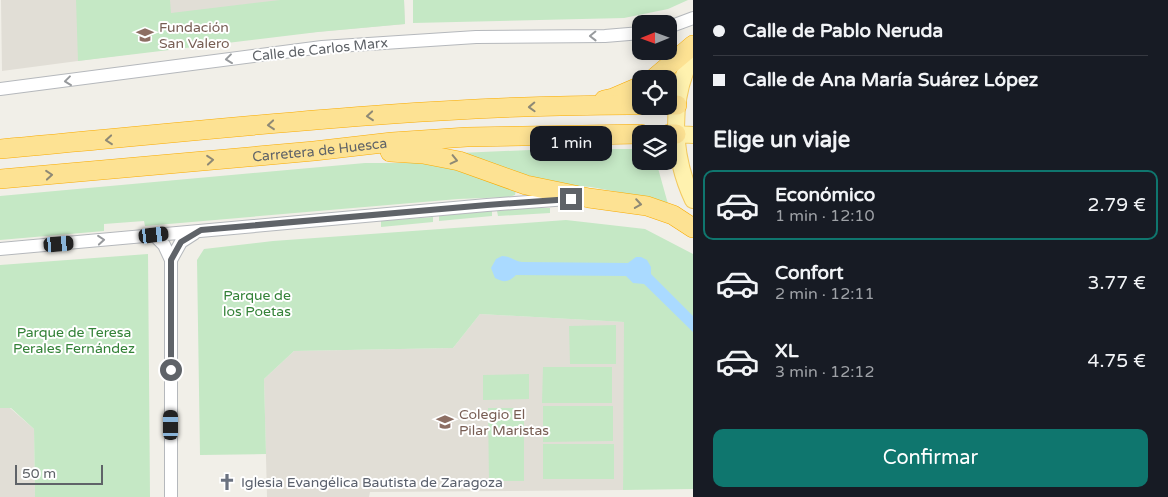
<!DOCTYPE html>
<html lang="es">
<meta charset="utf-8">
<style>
:root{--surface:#171b24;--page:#242831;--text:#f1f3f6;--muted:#9ea1a6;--line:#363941;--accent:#0f766e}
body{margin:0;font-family:"Varela Round",sans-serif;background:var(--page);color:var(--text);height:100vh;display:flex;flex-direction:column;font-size:19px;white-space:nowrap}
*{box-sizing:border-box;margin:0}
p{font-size:16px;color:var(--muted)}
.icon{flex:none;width:28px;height:28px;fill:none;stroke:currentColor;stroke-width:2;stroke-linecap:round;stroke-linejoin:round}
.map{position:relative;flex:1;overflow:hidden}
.sheet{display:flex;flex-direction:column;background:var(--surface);width:475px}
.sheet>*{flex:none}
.top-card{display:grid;align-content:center;height:110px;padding:0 20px;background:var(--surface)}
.needle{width:32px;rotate:269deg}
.controls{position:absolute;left:632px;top:15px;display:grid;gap:10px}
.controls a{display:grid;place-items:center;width:45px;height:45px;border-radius:10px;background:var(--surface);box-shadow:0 2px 12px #0003;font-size:25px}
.scale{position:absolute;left:15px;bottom:12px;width:88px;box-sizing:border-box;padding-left:5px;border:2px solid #5f6368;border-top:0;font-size:14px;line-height:18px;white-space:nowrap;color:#5f6368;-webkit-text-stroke:4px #fff;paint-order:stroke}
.end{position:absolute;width:22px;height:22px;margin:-11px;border:6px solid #5f6368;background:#fff;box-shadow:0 0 0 2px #fff}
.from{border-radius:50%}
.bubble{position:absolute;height:35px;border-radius:10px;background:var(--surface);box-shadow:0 2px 12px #0003;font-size:16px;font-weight:600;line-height:35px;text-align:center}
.car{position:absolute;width:15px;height:30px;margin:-15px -8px;border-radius:6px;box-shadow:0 0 4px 1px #0007;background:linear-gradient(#222 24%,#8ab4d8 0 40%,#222 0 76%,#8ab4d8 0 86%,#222 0)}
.top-card b{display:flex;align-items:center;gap:18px;height:48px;font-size:19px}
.top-card b+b{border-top:1px solid var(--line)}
.top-card i{width:12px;height:12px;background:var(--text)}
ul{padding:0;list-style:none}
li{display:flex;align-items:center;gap:15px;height:70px;margin:0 10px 8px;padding:0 10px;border:2px solid transparent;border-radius:10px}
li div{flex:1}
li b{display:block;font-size:19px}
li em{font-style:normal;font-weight:600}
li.current{border-color:var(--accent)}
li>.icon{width:45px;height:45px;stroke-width:1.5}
h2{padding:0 20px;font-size:22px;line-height:60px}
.button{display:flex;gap:10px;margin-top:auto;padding:10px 20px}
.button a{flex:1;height:58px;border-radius:10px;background:var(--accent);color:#fff;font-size:20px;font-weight:600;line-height:58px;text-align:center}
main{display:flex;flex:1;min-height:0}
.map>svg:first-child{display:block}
.education{fill:#e1ded6}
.green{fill:#c5e8c5}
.water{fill:#aadaff}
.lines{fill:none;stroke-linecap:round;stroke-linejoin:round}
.minor-casing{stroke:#b5b8bc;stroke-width:14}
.major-casing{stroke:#f2c960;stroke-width:18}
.highway-casing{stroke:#f9ab00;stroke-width:20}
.minor{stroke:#fff;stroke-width:12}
.major{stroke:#fff2af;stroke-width:16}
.highway{stroke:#fde293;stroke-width:19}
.oneway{stroke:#979a9d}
.oneway2{stroke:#8e8975}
.route{stroke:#5f6368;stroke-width:6}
.labels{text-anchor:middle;stroke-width:4;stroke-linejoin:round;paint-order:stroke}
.education-label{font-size:14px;fill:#785e54;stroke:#fff;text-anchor:start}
.street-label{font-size:14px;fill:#5f6368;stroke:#fff}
.park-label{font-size:14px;fill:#348238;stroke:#fff}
.worship-label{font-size:14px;fill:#5b616d;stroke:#fff;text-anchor:start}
</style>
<main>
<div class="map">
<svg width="693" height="497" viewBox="0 0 693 497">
<rect width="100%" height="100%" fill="#f1efe8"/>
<path class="education" d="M1,0H404L405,24L260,37L2,71Z
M480,314L625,322L623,490L370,492L369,497H267L264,379L294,351L453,348Z
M0,408H10L34,429L35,497H0Z"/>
<path class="green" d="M76,0H170L171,13L280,0H404L405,24L318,32L78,61Z
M413,0H688L668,9L624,18L413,23Z
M552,149H641V161H656L668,204L618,192L591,187L551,184L459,153Z
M365,163H423L449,165L516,190L515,195L509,197L458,199L145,226L144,221L104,224V231L0,240V196Z
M528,208H550V213L498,216L497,211Z
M492,211V216L439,221V216Z
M433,217V222L381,227V221Z
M566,220L645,229L693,254V489L623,490L624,322L480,314L453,348L294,351L264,379L266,454L200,455L197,260L204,249L273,241Z
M148,254L150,497H35L34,429L11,408H0V265Z
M616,325V364H570L569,326Z
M543,367H612V403H542Z
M529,374V399L483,400V375Z
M543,406H613V441L543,442Z
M488,408H524V481H489Z
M543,444H614V479H543Z"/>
<path class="water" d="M502,256C510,256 514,261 522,262L628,263L636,257H641L647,260L651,267V274L693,316V332L644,284L633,283L626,276L516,275C509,282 504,283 495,278L491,268L496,259Z"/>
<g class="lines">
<g class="minor-casing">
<path id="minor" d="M669,27L693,18
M0,89L322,47L476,37L605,36L641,33
M154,235L164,245L171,260V497
M0,249L487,205L568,199
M171,260L181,242L195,233"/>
</g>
<g class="major-casing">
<path id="major" d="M693,55C669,99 672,156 693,200
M676,134L693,135"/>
</g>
<g class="highway-casing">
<g id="highway">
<path d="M653,79L693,45"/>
<path d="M604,100L613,98L641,86"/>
<path d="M669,105H677"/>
<path d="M669,134H676"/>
<path d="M0,149C213,130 427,104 641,105"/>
<path d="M390,152L423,154L459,161L526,185L589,198L647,206L673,215L693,228"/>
<path id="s1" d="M0,179L314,151L392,142L467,137L641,134"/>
</g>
</g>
<use href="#minor" class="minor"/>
<use href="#major" class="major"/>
<use href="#highway" class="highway"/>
</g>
<defs><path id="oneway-chevron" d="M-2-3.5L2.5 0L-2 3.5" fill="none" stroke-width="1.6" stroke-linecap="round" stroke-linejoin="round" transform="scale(1.25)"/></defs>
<g class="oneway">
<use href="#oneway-chevron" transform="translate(593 36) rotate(179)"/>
<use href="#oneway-chevron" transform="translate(229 59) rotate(173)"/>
<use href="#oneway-chevron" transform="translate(68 81) rotate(173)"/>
<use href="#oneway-chevron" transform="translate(101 240) rotate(-5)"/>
</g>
<g class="oneway2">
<use href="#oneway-chevron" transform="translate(532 107) rotate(178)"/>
<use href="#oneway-chevron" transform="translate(370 116) rotate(175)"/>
<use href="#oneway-chevron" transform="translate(271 125) rotate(175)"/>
<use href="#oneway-chevron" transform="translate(109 140) rotate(175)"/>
<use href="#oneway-chevron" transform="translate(210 160) rotate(-5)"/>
<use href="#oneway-chevron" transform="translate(454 160) rotate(13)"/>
<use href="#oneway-chevron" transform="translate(49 175) rotate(-5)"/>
<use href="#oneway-chevron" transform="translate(638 204) rotate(9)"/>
</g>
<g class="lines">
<path class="route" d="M171,370V260L181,242L201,230L487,205L571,199"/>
</g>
<defs>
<g id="school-bare" transform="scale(1.35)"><path d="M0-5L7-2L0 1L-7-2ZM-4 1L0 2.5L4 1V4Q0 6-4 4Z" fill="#8d6e63" stroke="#fff" stroke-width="2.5" paint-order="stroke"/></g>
<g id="church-bare" transform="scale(1.35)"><path d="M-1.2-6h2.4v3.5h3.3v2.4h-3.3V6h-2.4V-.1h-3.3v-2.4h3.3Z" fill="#6b7280" stroke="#fff" stroke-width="2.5" paint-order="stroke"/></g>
</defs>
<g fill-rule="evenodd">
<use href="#school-bare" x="145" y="35"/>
<use href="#school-bare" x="445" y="422"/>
<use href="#church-bare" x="227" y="482"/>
</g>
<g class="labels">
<g class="education-label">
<text x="159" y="32">Fundación<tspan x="159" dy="16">San Valero</tspan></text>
<text x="459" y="419">Colegio El<tspan x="459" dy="16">Pilar Maristas</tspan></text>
</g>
<g class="street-label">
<text transform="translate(320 49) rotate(-6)" y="5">Calle de Carlos Marx</text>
<text dy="5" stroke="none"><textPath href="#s1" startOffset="321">Carretera de Huesca</textPath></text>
</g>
<g class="park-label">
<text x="257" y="300">Parque de<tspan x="257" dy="16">los Poetas</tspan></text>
<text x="74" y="337">Parque de Teresa<tspan x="74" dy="16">Perales Fernández</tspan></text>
</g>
<g class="worship-label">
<text x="241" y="487">Iglesia Evangélica Bautista de Zaragoza</text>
</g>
</g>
</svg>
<div class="controls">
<a><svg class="needle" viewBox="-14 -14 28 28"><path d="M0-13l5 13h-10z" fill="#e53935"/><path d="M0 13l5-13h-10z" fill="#9ea1a6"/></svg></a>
<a><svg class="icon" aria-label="locate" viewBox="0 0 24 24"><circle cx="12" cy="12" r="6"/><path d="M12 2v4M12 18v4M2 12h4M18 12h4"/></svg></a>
<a><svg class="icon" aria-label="layers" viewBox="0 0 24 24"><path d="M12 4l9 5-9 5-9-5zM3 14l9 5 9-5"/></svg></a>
</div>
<div class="scale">50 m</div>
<i class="end from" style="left:171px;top:370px"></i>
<i class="end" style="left:571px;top:199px"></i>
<div class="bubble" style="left:530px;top:126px;width:82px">1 min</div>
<i class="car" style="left:154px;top:235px;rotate:83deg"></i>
<i class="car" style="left:59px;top:244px;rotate:85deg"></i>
<i class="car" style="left:171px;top:425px;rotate:0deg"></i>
</div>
<section class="sheet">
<div class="top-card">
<b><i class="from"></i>Calle de Pablo Neruda</b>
<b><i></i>Calle de Ana María Suárez López</b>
</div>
<h2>Elige un viaje</h2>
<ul>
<li class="current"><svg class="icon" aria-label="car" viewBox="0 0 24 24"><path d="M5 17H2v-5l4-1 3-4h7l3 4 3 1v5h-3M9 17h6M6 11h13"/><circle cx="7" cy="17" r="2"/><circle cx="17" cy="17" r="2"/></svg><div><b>Económico</b><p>1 min · 12:10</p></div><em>2.79 €</em></li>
<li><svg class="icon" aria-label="car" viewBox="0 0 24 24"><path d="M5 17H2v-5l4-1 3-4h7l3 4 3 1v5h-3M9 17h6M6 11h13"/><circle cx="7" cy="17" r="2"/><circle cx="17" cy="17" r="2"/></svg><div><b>Confort</b><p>2 min · 12:11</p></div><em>3.77 €</em></li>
<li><svg class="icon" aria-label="car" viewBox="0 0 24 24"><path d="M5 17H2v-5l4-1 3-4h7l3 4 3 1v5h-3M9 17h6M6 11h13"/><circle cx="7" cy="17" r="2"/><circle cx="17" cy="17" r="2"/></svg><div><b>XL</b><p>3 min · 12:12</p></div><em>4.75 €</em></li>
</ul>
<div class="button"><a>Confirmar</a></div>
</section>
</main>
